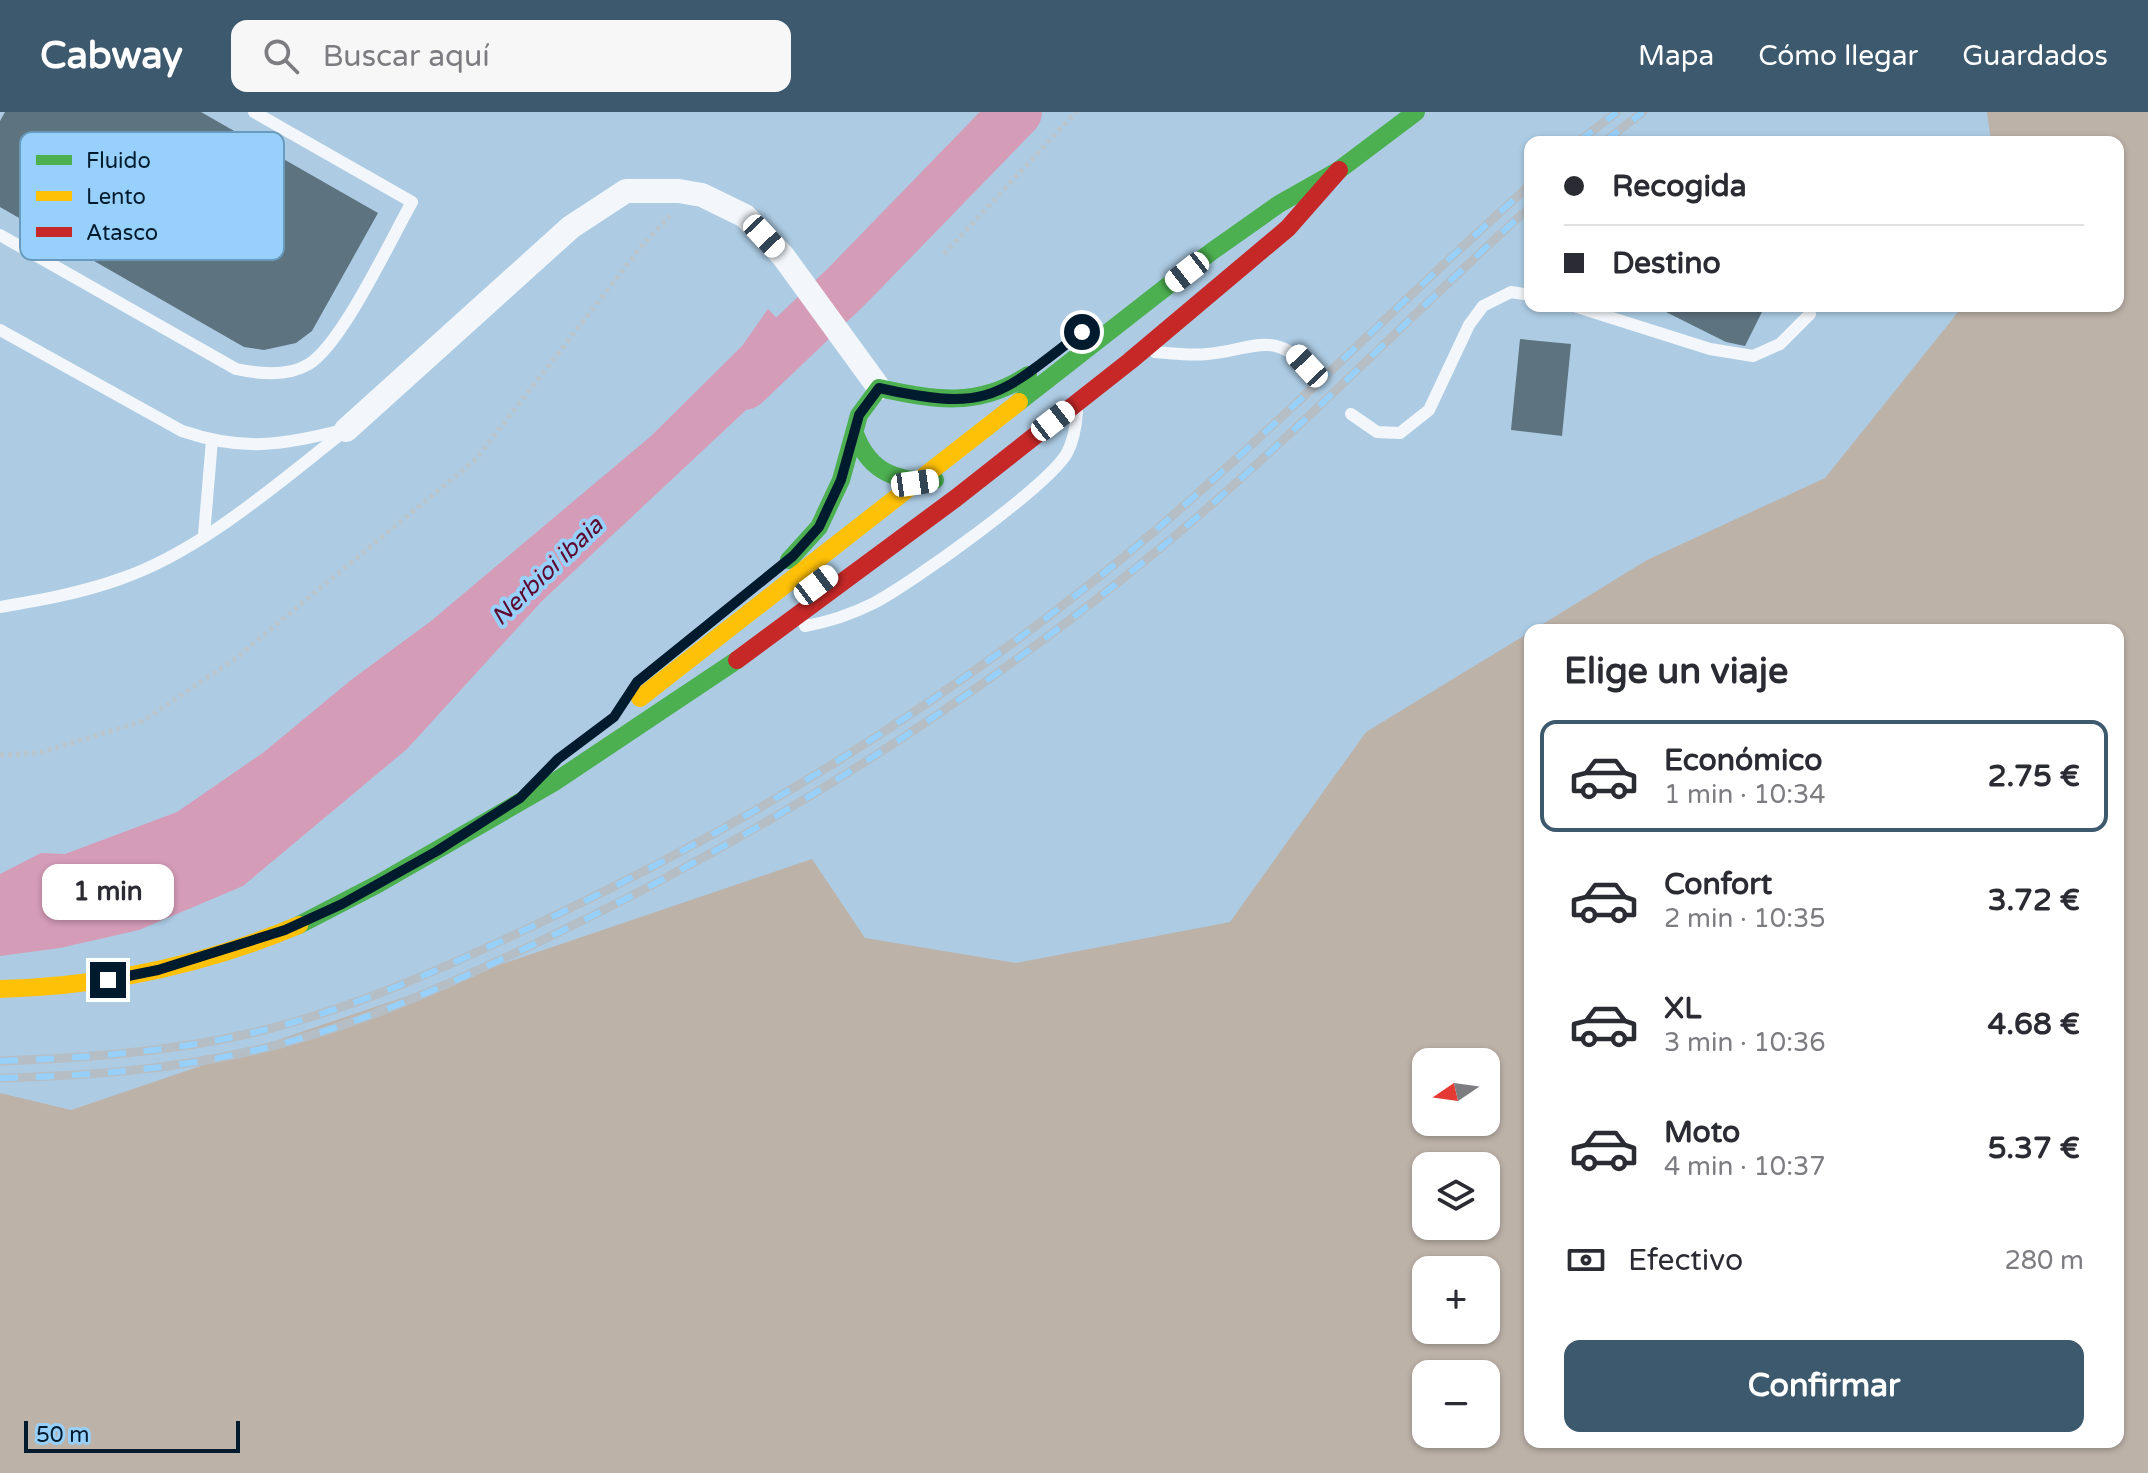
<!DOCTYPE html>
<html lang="es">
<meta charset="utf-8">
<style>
:root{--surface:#fff;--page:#f7f7f7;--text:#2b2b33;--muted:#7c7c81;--line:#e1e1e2;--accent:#3d596e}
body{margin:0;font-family:"Varela Round",sans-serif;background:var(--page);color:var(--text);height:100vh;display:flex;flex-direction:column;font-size:30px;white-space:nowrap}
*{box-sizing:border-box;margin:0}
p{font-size:26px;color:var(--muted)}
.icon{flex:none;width:44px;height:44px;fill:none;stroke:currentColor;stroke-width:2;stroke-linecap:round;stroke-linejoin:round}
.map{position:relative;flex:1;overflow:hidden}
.side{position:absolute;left:1524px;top:512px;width:600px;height:824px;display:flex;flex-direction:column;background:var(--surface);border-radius:16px;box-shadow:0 2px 6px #0004}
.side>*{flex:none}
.banner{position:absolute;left:1524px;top:24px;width:600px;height:176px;border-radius:16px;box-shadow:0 2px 6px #0004;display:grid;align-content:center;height:176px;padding:0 40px;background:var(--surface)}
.needle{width:52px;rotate:257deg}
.buttons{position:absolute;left:1412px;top:936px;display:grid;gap:16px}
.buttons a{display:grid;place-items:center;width:88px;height:88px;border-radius:16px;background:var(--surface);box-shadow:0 2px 6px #0004;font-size:40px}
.scale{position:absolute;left:24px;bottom:20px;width:216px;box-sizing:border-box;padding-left:8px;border:4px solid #001b2e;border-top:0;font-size:22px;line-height:28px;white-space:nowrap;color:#001b2e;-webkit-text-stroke:6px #97d0fa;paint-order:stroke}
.end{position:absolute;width:36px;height:36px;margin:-18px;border:10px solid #001b2e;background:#fff;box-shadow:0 0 0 4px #fff}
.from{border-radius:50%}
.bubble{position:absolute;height:56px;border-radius:16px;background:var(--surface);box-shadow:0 2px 6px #0004;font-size:26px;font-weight:700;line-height:56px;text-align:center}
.car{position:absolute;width:24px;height:48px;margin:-24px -12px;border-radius:10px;box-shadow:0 0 6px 2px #0007;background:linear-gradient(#fff 24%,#345 0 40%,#fff 0 76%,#345 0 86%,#fff 0)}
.banner b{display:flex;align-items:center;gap:28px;height:76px;font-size:30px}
.banner b+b{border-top:2px solid var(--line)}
.banner i{width:20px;height:20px;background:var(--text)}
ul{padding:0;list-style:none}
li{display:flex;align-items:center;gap:24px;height:112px;margin:0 16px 12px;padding:0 24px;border:4px solid transparent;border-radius:16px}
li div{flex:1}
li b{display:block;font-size:30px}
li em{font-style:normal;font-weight:700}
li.current{border-color:var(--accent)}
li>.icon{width:72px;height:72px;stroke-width:1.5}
h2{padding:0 40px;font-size:36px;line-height:96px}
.pay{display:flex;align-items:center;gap:20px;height:88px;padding:0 40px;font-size:30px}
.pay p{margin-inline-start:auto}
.primary-button{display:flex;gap:16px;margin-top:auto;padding:16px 40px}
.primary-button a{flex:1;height:92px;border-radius:16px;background:var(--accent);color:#fff;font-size:32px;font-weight:700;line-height:92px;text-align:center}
header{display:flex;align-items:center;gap:48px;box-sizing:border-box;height:112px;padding:0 40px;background:var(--accent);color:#fff}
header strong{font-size:38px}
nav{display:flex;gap:44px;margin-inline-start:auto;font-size:28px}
.search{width:560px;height:72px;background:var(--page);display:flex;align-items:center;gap:20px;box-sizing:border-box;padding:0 28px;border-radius:16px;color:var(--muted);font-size:30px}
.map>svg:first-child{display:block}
.green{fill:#bdb2a8;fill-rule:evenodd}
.water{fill:#d49cb7}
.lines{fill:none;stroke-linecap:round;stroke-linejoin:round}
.river{stroke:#d49cb7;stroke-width:52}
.building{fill:#5d737f}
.path{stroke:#bbc5cc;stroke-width:5;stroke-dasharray:4 4;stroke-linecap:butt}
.lane{stroke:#f3f7fb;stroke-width:12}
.street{stroke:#f3f7fb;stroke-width:24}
.fast{stroke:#4caf50;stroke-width:18}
.slow{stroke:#ffc107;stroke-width:18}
.jam{stroke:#c62828;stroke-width:18}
.rail-casing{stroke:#b5bec5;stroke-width:9}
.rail{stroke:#97d0fa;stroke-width:6;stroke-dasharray:18;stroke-linecap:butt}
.route{stroke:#001b2e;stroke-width:10}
.labels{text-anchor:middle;stroke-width:8;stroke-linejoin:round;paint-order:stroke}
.water-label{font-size:24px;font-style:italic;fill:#5c062d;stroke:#97d0fa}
.key{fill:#97d0fa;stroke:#6a9abd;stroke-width:2}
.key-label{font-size:22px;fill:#001b2e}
</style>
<header>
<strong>Cabway</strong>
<div class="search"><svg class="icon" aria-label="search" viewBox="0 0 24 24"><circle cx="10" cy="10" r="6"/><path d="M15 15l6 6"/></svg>Buscar aquí</div>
<nav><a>Mapa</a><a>Cómo llegar</a><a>Guardados</a></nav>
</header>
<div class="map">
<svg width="2148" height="1361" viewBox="0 0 2148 1361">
<rect width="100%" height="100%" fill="#adcce4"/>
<path class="green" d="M1987,0H2148V1361H0V981L71,998L812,747L865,826L1016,851L1230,810L1366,620L1530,520V1330H2118V518H1533L1647,448L1825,366L1963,194H2118V30H1991ZM1486,950V1010H1426V950ZM1426,1054H1486V1114H1426ZM1486,1158V1218H1426V1158ZM1486,1262V1322H1426V1262Z"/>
<path class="water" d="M768,197L809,239L542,489L407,637L243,774L139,818L60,836L0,844V762L41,741L65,742L177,700L264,640L351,568L431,509L651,324L742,234Z"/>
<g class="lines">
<path class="river" d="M744,272L847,174L1016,0"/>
</g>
<path class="building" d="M5,0H201L378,101L312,219L296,231L264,238L244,235L0,95V9Z
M1654,194H1765L1745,234L1726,230Z
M1520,227L1571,232L1562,324L1511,318Z"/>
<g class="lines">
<path class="path" d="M944,142L1076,0
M0,643L39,641L143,609L236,546L476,347L644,131L670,104"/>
<path class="lane" d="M0,123L236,257C259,262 288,265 309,252C343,230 390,129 412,90L254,0
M1574,194L1710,237L1753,244L1780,232L1810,202
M0,218L182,319C244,340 281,333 343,318
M1155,240C1172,241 1190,244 1207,242C1249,239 1272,217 1307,254
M1351,302L1377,320L1400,321L1429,298L1469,213L1483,194L1511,180L1530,183
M204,423L212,328
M0,495C41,488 81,481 120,467C202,439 279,370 346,318
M805,514C829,510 852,502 874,491C912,471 1048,374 1067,341C1074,328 1076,314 1077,300"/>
<path class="street" d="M346,318L571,115L626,79H679L702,83L745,104L783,144L879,276"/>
<path class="fast" d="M1019,290L1211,140L1279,92L1339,58L1416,0
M856,324C870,360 898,371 935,368
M789,448L819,415L841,368L859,303L879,276C935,288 978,296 1028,263
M299,813L378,772L553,671L737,548"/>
<path class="slow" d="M640,586L1019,290
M0,877C103,874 204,853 299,813"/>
<path class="jam" d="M737,548L956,386L1130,249L1288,116L1339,58"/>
<g class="rail-casing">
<path id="rail" d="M1578,30L1617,0
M1604,30L1643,0
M0,949C85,946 169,940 252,921C350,898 440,858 531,815C754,710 969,577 1157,417C1285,307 1404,186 1530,73
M0,966C85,964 168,958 252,939C355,916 452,871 547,826C767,720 976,589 1164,433C1292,327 1407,206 1530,95"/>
</g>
<use href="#rail" class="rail"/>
</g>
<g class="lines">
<path class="route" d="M108,868L158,858L285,818L342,792L437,739L520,686L558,647L614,605L637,570L793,444L819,415L841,368L859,303L879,276C988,300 997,286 1082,220"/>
</g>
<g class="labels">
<g class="water-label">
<text transform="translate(547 459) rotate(-44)" y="8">Nerbioi ibaia</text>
</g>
</g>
<rect x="20" y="20" width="264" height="128" rx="12" class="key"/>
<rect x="36" y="43" width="36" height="10" fill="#4caf50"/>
<rect x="36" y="79" width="36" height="10" fill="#ffc107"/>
<rect x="36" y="115" width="36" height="10" fill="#c62828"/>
<g class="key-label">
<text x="86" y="56">Fluido</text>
<text x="86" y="92">Lento</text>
<text x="86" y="128">Atasco</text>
</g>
</svg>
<div class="buttons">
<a><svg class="needle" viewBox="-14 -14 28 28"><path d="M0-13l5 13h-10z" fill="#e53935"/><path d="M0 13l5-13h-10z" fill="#7c7c81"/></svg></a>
<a><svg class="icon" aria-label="layers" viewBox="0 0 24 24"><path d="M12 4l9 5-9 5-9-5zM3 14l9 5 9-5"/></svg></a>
<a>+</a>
<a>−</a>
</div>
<div class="scale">50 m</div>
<i class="end from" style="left:1082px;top:220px"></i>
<i class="end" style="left:108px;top:868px"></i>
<div class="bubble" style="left:42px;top:752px;width:132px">1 min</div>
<i class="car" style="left:764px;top:124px;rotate:137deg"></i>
<i class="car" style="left:1187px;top:160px;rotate:232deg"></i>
<i class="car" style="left:1307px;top:254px;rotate:317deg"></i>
<i class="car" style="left:1053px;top:309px;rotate:52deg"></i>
<i class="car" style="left:915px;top:371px;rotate:82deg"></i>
<i class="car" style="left:816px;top:473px;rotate:53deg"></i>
<div class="banner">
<b><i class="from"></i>Recogida</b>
<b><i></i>Destino</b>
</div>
<section class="side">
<h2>Elige un viaje</h2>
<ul>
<li class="current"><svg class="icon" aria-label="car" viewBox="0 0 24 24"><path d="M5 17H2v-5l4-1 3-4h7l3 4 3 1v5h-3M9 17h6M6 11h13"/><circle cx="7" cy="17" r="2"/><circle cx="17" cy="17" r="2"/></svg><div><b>Económico</b><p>1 min · 10:34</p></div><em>2.75 €</em></li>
<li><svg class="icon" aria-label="car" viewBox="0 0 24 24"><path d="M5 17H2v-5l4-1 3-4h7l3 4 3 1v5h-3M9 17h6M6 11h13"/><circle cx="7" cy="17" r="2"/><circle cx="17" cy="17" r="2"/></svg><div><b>Confort</b><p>2 min · 10:35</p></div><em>3.72 €</em></li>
<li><svg class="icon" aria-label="car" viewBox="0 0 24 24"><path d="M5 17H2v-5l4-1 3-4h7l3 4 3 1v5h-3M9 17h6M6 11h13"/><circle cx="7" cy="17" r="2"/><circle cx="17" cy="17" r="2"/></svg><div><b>XL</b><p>3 min · 10:36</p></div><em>4.68 €</em></li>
<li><svg class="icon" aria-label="car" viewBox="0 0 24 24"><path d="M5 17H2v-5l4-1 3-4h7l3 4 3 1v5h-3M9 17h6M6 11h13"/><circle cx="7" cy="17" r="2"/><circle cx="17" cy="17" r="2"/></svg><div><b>Moto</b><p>4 min · 10:37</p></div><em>5.37 €</em></li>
</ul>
<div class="pay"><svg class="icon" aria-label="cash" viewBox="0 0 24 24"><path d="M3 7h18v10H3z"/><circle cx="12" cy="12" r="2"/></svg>Efectivo<p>280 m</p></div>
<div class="primary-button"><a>Confirmar</a></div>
</section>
</div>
